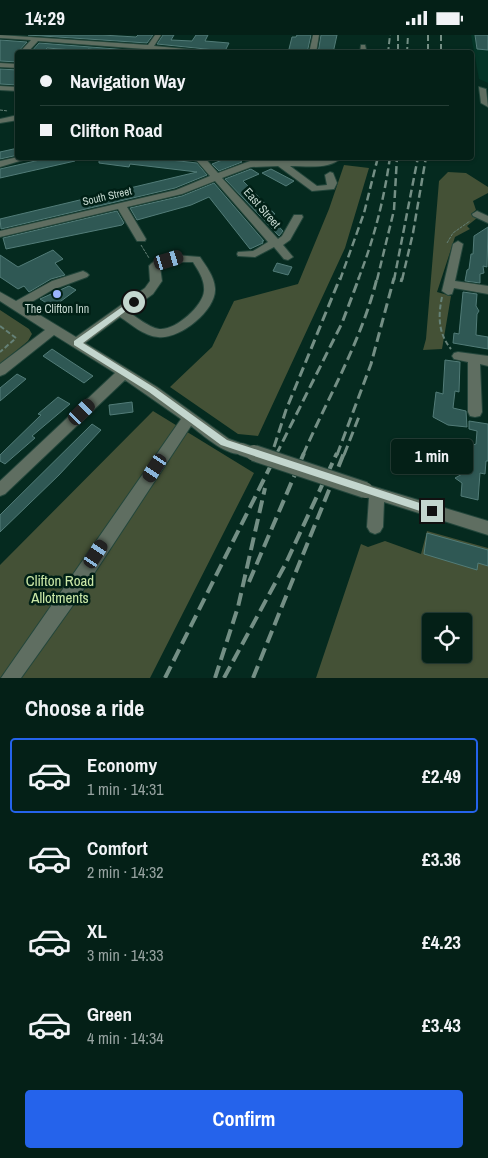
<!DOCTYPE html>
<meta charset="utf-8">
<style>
:root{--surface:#042017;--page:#122d24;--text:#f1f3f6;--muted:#97a3a1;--line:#253e36;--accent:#2563eb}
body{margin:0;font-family:"Archivo Narrow",sans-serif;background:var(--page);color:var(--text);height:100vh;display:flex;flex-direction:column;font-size:19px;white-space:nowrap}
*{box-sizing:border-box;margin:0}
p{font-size:16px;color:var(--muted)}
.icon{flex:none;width:28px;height:28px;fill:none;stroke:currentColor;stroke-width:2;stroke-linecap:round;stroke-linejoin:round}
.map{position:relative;height:643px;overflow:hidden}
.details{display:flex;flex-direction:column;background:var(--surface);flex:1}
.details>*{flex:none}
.top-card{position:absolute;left:15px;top:15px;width:459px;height:110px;border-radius:5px;box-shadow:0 1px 4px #0004,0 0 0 1px var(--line);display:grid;align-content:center;height:110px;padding:0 25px;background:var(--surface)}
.fabs{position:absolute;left:422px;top:578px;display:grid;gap:10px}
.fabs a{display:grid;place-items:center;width:50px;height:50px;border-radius:5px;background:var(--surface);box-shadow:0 1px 4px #0004,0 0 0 1px var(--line);font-size:25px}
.end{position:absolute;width:22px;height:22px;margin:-11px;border:6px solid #c3d6ce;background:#111;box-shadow:0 0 0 2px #111}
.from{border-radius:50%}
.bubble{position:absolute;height:35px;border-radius:5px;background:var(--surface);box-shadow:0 1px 4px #0004,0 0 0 1px var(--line);font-size:16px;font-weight:700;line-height:35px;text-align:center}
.car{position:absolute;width:15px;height:30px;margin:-15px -8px;border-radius:6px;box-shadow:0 0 4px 1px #0007;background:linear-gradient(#222 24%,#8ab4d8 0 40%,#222 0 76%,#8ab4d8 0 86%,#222 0)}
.top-card b{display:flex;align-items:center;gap:18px;height:48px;font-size:19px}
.top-card b+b{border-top:1px solid var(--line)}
.top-card i{width:12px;height:12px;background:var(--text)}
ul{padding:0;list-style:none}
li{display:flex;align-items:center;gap:15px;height:75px;margin:0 10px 8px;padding:0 15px;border:2px solid transparent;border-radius:5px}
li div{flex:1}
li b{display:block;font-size:19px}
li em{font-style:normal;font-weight:700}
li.on{border-color:var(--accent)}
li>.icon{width:45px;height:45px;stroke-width:1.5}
h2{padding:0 25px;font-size:22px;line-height:60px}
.button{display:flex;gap:10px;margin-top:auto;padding:10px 25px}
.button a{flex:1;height:58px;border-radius:5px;background:var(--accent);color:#fff;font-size:20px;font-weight:700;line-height:58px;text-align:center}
.status{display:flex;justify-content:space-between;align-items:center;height:35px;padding:0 25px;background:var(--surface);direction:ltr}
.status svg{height:14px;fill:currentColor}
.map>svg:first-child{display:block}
.built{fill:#043527}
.green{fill:#445136;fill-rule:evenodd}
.building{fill:#2f5854;stroke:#527c78}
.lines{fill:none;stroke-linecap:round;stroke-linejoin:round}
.minor-casing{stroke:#23463b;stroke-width:2}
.path-far1{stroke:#658177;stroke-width:1;stroke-dasharray:3 1;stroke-linecap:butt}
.path{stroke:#658177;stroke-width:2;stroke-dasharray:5 2.5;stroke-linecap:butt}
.minor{fill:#5f6e61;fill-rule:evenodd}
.rail-far3{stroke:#748f85;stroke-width:2;stroke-dasharray:6 3;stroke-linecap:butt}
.rail-far2{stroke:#748f85;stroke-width:2.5;stroke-dasharray:8 4;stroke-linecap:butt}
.rail-far1{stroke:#748f85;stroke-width:3;stroke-dasharray:10 5;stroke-linecap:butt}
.rail{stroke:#748f85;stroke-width:4;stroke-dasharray:13 6;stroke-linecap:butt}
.minor-bridge-far1-casing{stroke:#23463b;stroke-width:14;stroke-linecap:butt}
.minor-bridge-casing{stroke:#23463b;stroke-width:18;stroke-linecap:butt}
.minor-bridge-far1{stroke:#5f6e61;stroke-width:12}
.minor-bridge{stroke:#5f6e61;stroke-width:16}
.route{fill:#c3d6ce}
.poi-dot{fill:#9ab5fd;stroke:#002016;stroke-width:2}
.labels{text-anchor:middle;stroke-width:5;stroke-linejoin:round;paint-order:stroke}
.far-street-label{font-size:11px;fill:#c3d6ce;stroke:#002016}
.street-label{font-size:12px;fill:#c3d6ce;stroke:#002016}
.poi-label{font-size:12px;fill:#c3d6ce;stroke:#002016}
.near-park-label{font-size:15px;fill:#cae8a7;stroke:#002016}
</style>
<div class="status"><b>14:29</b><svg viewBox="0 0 49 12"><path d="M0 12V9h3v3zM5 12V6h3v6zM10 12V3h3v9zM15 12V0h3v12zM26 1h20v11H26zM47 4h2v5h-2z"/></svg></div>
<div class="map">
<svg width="488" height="643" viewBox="0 0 488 643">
<rect width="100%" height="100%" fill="#052a1f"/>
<path class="built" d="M471,0H488V48L479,44Z"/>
<path class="green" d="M344,130L369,133L345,213L258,401L238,399L170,352L212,312L234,266L298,249L329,174Z
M448,137L466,138L488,152V158L473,166L476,175L471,179L477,183L467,191L470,194L455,202L437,257L451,261L442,314L423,315L426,304L439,146Z
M0,275L29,294L32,299L28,306L0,329Z
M153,376L254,438L150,643H0V530Z
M427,496L488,513V643H316L361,509L368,512L385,506L421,519ZM431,586H464V619H431Z"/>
<path class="building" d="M28,0H102L136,2L138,0H153L147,8Z
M163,0H174L171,5L192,6L196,0H208L205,6L229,8L225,16L157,9Z
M297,0H311L307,18H288L292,2H296Z
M321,0H337L333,18H318Z
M475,0H488V15L477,14Z
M0,5L27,7L18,17V27L0,26Z
M39,8L142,16L141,18H126L88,14L86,16L47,13L43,18H30Z
M0,34L18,35V50L0,49Z
M18,113V120L0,124V117Z
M53,122H75V126L0,143V134Z
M99,122H144L197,128L207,140L175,153L1,194L0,184L197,137L130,129L129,132L99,128Z
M230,122H235L242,127L219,136L212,129Z
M251,134L259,139L243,146L275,179L269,181L283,196L279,201L225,144Z
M271,134L294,146L286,151L262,138Z
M214,148L264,206H262L263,208L250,214L209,162L191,170L137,185L130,173L182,161Z
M117,176L124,188L122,190L6,214L3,203Z
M488,192L487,232L483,231L484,238L480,239V248L465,246L467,235L469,234L471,219H473L474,201Z
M53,215L63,224L55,228L65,240L51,244L29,257L24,251L18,254L0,242V220L18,232Z
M277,228L292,232L288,240L273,236Z
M69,251L76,255L53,272L40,264Z
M463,257L477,259L476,271L479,276L477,279L476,300L488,302V314L453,308L454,298L459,299Z
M52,314L70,326L93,341L84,348L43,321Z
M445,325L460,327L459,357L455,356L453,373L466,376L467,392L448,390L433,382L436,357L443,359Z
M17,339L26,344L0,366V353Z
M58,362L70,369L32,401L35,403L5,429L0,426V420L41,380L38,379Z
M132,367L133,377L110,380L109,370Z
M469,386L488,389V426H486L485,439L480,438L478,465L461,461L462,448L455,443L466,437L467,423L470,424V411L476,409L477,396L469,394Z
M92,389L101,395L59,440L0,497V480Z
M427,498L488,515V531L478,528L477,535L424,519Z"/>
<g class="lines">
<g class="minor-casing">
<path id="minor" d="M0,0L148,10L155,0H161L154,11L229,18L152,15L150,18H143L145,14L38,6L27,18H19L31,5L0,3Z
M313,0H319L316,18H309Z
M361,10H365L367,18H360Z
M0,28L18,29V33L0,32Z
M0,51L18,52V56L0,55Z
M479,52L486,54L488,72L481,68Z
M18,80V85L0,88V84Z
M18,122H33L0,132V126Z
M184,122H204L218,138L250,126L327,125L332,122H342C330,135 307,131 290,131L317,151L327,150L325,140L330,137L333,138L337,148L334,154L312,156L278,131L251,132L222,143L278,204L282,201L294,180H302L303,182L290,205L283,210L293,222L288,225L284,224L274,212L255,222L238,221L237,219L238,217L253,216L268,207L215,146L182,159L127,172L146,204L145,206H137L118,174L0,202V196L176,155L210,141L197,126Z
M477,176L488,181V188L473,181L472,179Z
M458,206L463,209L455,246L488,251V259L454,253L452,259L448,260L442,256L453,209Z
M174,220L200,222C206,231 214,241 215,253C217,275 179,305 158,302C144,301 132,290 120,282L85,308L157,352L229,404L246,410L248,414L246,418C229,424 204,401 191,391L76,566L21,643H1L181,384L125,345L5,459L0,461V446L115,338L54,300L5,339L0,341V329L45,295L0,266V257L16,266L52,246L83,236L87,238L89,240L87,242L52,255L25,271L76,302L145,253L150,246L149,231C155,224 165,222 174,220ZM174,227H193C198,235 205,245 204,256C203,271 175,296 159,294C148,292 137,282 128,277L153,259L162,246L160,232Z
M458,317L488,321V331L480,329L482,377L480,381L475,382L470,381L468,377V327L454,324L452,321L454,318Z
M365,449L488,486V500L384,467L383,492L380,497L375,499L370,497L367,492L369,463L360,459L358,455L360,451Z"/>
</g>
<path class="path-far1" d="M0,75L8,76
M447,208L453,198L470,186
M141,210L149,223"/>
<path class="path" d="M442,262C438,281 438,298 451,314
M0,291L16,303L0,317"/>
<use href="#minor" class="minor"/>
<path class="rail-far3" d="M398,0V18
M428,0V18
M441,0V18
M388,18L390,0
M407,18L408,0"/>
<path class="rail-far2" d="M340,245L364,178L378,122
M358,245C374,204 384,165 390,122
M377,245L394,175L397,122
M394,245L418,122
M402,245L413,198L426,122"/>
<path class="rail-far1" d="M401,247L402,243
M274,412L286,375L340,243
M276,420L342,288L359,243
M303,420C328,362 362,305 377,243
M337,420L371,329L394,243
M344,420L360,379"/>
<path class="rail" d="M249,547L304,418
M165,643L277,418
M215,643L238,572L265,453
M224,643L286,528L337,418
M253,643L344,418"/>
<g class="minor-bridge-far1-casing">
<path id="minor-bridge-far1" d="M241,414L258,420"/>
</g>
<g class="minor-bridge-casing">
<path id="minor-bridge" d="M254,418L365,455"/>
</g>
<use href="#minor-bridge-far1" class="minor-bridge-far1"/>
<use href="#minor-bridge" class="minor-bridge"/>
</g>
<path class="route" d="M132,265L138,267L83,308L155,353L227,405L432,472L437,476L436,479L432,480L221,410L149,357L74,310V306Z"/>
<circle class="poi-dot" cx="57" cy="259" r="5"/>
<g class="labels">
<g class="far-street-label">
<text transform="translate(107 161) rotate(-13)" y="4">South Street</text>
</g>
<g class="street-label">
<text transform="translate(262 173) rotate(49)" y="4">East Street</text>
</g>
<g class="poi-label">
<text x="57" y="278">The Clifton Inn</text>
</g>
<g class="near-park-label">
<text x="60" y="551">Clifton Road<tspan x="60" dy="17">Allotments</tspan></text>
</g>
</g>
</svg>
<div class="fabs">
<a><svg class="icon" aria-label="locate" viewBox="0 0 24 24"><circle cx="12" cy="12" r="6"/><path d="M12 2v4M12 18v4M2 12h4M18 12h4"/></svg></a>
</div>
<i class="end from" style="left:134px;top:267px"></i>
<i class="end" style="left:432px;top:476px"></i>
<div class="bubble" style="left:391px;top:404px;width:82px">1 min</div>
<i class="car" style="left:169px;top:225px;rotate:73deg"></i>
<i class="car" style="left:82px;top:377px;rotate:46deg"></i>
<i class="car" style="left:155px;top:433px;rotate:213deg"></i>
<i class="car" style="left:96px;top:519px;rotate:33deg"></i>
<div class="top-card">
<b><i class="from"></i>Navigation Way</b>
<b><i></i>Clifton Road</b>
</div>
</div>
<section class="details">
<h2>Choose a ride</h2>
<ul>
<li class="on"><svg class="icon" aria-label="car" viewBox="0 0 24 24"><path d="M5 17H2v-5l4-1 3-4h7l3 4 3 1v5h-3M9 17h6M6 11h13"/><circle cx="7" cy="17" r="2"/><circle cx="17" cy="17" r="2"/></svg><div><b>Economy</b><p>1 min · 14:31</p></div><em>£2.49</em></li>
<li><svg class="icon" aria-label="car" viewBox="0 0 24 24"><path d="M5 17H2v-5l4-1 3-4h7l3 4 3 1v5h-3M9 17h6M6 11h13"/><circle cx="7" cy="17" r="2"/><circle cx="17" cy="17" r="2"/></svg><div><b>Comfort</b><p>2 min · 14:32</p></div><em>£3.36</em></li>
<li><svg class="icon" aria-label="car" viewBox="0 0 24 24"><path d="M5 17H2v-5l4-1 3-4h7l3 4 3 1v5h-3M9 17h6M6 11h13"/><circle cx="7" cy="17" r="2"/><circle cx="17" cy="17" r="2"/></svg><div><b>XL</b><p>3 min · 14:33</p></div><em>£4.23</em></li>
<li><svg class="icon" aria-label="car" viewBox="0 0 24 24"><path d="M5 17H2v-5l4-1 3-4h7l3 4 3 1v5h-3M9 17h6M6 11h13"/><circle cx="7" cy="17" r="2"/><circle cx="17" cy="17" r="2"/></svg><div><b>Green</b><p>4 min · 14:34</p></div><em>£3.43</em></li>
</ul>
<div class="button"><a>Confirm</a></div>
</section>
